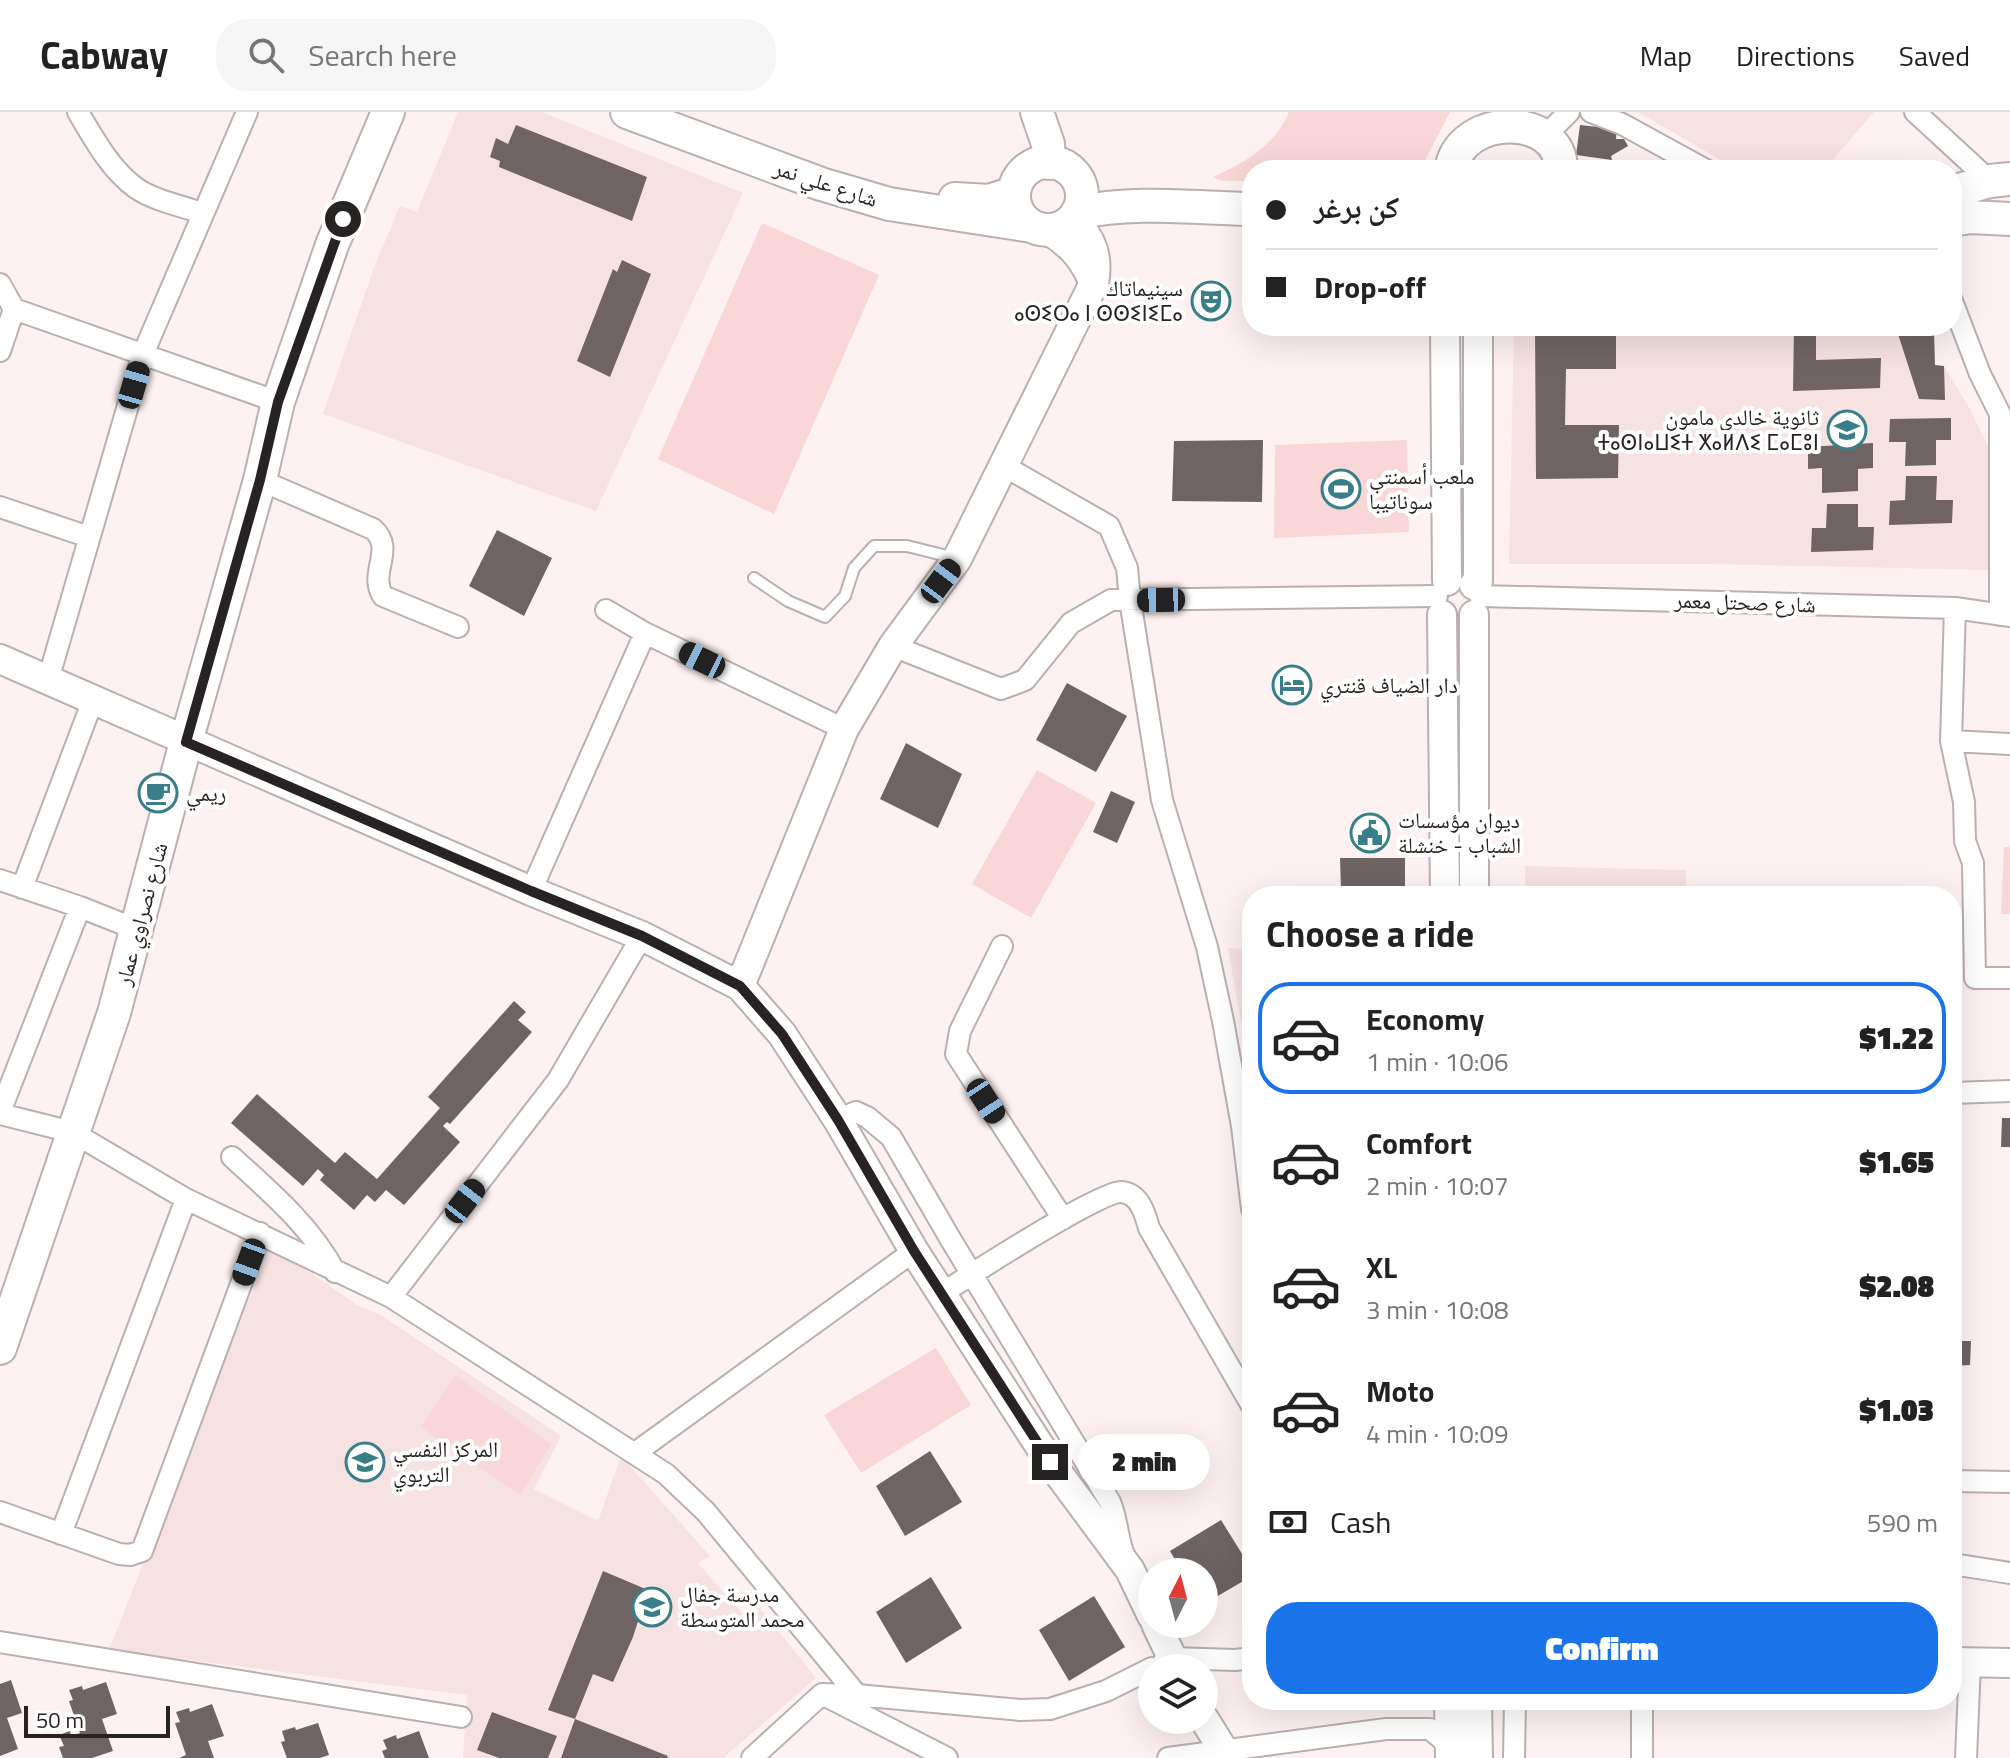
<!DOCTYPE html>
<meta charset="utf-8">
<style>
:root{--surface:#fff;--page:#f6f6f6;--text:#222;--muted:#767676;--line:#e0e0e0;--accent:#1a73e8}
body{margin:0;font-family:"Titillium Web","Noto Naskh Arabic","Noto Sans Tifinagh",sans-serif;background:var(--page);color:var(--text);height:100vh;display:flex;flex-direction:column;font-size:30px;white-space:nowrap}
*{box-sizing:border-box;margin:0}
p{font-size:26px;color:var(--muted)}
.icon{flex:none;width:44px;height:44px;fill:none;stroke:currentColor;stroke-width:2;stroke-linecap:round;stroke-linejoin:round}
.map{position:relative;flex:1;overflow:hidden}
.side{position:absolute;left:1242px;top:774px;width:720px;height:824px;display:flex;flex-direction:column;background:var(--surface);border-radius:32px;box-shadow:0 8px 32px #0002}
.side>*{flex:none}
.guide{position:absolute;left:1242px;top:48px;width:720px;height:176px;border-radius:32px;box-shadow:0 8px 32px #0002;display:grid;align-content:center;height:176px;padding:0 24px;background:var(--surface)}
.needle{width:52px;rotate:6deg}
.buttons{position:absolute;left:1138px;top:1446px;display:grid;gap:16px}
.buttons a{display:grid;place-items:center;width:80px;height:80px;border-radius:50%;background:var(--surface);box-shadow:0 8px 32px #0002;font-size:40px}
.scale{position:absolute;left:24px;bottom:20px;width:146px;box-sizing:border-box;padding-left:8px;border:4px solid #282323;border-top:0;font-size:22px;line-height:28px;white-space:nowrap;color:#282323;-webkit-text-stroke:6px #fff;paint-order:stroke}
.end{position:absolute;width:36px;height:36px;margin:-18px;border:10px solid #282323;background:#fff;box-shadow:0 0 0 4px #fff}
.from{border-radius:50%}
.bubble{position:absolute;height:56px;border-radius:28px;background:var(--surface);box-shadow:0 8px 32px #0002;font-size:26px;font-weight:800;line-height:56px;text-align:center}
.car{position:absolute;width:24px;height:48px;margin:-24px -12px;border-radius:10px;box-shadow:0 0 6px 2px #0007;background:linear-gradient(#222 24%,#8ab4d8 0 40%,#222 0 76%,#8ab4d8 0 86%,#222 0)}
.guide b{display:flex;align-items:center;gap:28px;height:76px;font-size:30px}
.guide b+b{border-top:2px solid var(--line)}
.guide i{width:20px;height:20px;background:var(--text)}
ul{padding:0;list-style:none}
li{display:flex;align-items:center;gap:24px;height:112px;margin:0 16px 12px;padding:0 8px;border:4px solid transparent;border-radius:32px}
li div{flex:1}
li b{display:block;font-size:30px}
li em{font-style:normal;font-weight:800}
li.active{border-color:var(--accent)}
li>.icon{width:72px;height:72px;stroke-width:1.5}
h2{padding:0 24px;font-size:36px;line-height:96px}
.pay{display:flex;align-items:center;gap:20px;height:88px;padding:0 24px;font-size:30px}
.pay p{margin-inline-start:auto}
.cta{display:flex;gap:16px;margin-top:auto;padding:16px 24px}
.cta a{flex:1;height:92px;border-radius:32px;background:var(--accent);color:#fff;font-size:32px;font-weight:800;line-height:92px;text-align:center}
header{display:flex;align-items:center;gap:48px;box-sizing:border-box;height:112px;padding:0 40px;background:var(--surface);border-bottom:2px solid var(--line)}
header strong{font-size:38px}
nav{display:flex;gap:44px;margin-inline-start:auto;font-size:28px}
.search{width:560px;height:72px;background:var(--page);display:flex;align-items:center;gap:20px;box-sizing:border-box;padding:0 28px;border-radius:32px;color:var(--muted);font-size:30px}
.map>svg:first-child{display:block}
.built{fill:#f7e2e2}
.green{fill:#f9d7d7}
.building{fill:#6f6464}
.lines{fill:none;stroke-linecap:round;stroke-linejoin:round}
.lane-casing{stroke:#bbb0b0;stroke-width:14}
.street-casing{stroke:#bbb0b0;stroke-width:24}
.secondary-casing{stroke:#bbb0b0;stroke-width:32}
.primary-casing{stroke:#bbb0b0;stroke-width:36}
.lane{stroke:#fff;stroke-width:10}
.street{stroke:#fff;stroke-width:20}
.secondary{stroke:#fff;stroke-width:28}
.primary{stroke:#fff;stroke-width:32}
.route{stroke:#282323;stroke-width:10}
.labels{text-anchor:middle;stroke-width:8;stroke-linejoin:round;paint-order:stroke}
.street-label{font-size:22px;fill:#282323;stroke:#fff}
.poi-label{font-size:22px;fill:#282323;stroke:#fff;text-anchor:start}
</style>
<header>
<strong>Cabway</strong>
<div class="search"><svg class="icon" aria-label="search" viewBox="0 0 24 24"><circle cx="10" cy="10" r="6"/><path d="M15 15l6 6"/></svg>Search here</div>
<nav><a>Map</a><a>Directions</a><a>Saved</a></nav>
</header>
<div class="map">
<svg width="2010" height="1646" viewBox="0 0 2010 1646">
<rect width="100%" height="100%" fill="#fdf1f1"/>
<path class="built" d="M458,0H542L743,81L596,399L323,302L376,150L400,94L417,100Z
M1638,0H1874L1824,58H1738Z
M1514,214H1925V221H1934L1935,253L1944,254L1970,297L1991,340L1992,458L1712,452H1509Z
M1525,754L1686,758V784H1525Z
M1252,814V970L1228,836L1244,837L1243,820L1245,815Z
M272,1138L317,1165L357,1193L381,1203L561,1324L534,1377L598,1409L621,1344L710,1444L698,1451L742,1501L755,1490L816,1566L723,1646H463L467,1583L109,1538L236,1214Z"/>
<path class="green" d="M1289,0H1450L1420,58H1252V69H1222L1213,65C1244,51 1276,33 1289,0Z
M762,111L879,163L774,402L658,347Z
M1407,328L1409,420L1274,426L1275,333Z
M1037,658L1096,691L1031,806L972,772Z
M2004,735H2010V802H2001Z
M936,1236L971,1293L861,1361L824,1303Z
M455,1263L551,1332L520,1383L421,1315Z"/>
<path class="building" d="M516,13L647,65L632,109L499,55L500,49L490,45L496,26L508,32Z
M1580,13L1617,17L1616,27H1624L1628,34L1611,44L1612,48L1576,43Z
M622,148L651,162L610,265L577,249L613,157L617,160Z
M1535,214H1616V257H1566L1565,313H1619L1618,366L1536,367Z
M1794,214H1816V248L1881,246L1880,276L1793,279Z
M1898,214H1925V221H1934L1935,253L1944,254L1945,288L1919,287L1898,222Z
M1951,306V328H1936V353L1905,354L1906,330H1889L1890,307Z
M1263,328L1262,390L1172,389L1174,329Z
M1873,331V356L1858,357V379L1822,381V356L1808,357V335Z
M1906,364H1937L1936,388H1953L1952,411L1889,413L1890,389L1905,388Z
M1827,392H1858V415H1874L1873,438L1811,440L1812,416H1826Z
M497,418L552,446L524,504L469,474Z
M1067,571L1127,604L1096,660L1036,628Z
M906,631L962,662L938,716L880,687Z
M1111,679L1135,690L1117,731L1093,720Z
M1340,746H1405V777L1341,778Z
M1252,818V835L1245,837L1243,820Z
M514,889L526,900L518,908L532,920L450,1012L447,1010L443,1014L460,1030L404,1093L386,1078L375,1090L367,1083L354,1098L320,1068L324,1063L318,1057L303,1074L231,1011L257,982L335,1051L345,1040L377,1067L440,996L428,985Z
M2002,1006H2010V1035H2001Z
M1952,1229H1971L1970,1253L1952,1254Z
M930,1339L962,1390L905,1424L876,1374Z
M1221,1408L1252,1458V1464L1204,1492V1460H1182L1170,1439Z
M603,1459L648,1478L633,1525L613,1570L593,1562L575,1607L548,1598Z
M931,1465L962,1516L906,1551L876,1500Z
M1094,1484L1125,1535L1069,1569L1039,1518Z
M11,1568L22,1601L7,1606L18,1637L0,1644V1572Z
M106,1570L117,1602L102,1607L113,1639L92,1646H63L59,1635L64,1634L59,1623L70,1619L71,1624L80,1621L69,1589L73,1588L69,1578L82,1574L83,1578Z
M212,1592L224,1624L208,1629L214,1646H179L186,1643L175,1611L180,1610L176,1600L189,1596L190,1600Z
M492,1600L557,1624L548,1646H499L477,1638Z
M575,1607L668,1644L667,1646H561Z
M318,1611L329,1643L320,1646H287L281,1630L285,1629L282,1619L295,1615L296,1618Z
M419,1619L429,1646H385L382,1639L387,1637L383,1628L396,1623L397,1627Z"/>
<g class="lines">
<g class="lane-casing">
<path id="lane" d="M754,466L788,489L825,505L845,484L854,456L874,434H907L955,446"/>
</g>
<g class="street-casing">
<path id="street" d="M78,0C94,27 110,57 136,76C153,88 181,94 202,101
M1591,0L1622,12L1706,58
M1915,0L1990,69
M1548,21L1569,0
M0,172L14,197L278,290
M1952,189L1980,262L2000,302V503
M0,239L14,197
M1004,354L1109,414L1127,456L1130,488L1162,688L1207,835L1223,909L1242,1014L1252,1097
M260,368L373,417C396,437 368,461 383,484L458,515
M0,395L89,425
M1480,484L1955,496L2010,504
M1955,496L1951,629L1964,690L1965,729L1973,751L1975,866H2010
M606,498L645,521L844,617
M893,534L1001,577L1025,568L1071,511L1111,488L1437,484
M48,568L143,242L247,0
M1951,629L2010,632
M0,768L80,795L138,818
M22,776L93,588
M531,779L645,521
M1002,834L960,919L956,942L1063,1107
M1952,981L2010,979
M0,1000L80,795
M0,1002L72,1020L186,1087L391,1185L666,1362L706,1400L857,1583
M838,1008L856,1000L867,1005L891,1025L951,1128L1110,1390C1117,1406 1117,1423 1123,1440
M232,1045C270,1080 310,1113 335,1160
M941,1182C967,1165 1100,1079 1121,1080C1139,1081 1145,1101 1149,1116L1252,1294
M391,1185L558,968L642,824
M635,1341L914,1139
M1952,1369L2010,1370
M0,1400L119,1442L130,1443L142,1439L260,1121
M61,1422L186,1087
M1952,1452L2010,1461
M0,1530L461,1605
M1163,1551L1172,1546L1235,1548L1252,1546
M826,1584L947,1646
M752,1646L822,1582L857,1583L1020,1598L1050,1597L1106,1579L1152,1556
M1168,1646L1386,1617H1430L1455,1638
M1514,1646L1515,1588
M1642,1646V1588
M1966,1646L1970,1551"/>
</g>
<g class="secondary-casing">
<path id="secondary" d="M1048,118C1069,131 1082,144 1092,167
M1445,214L1447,469
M1474,473L1478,469V214
M1442,503L1445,784
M0,547L531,779L642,824L740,874L782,922L838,1008L914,1139L1050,1350L1130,1458L1152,1504
M1474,784V503
M740,874L844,617L893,534L957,447L1094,171C1099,144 1092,127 1073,107
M1156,1512L1177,1556
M1952,1550L2010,1551
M1449,1588L1450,1646
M1477,1588L1478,1646
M1204,1607L1224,1639L1225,1646"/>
</g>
<g class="primary-casing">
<path id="primary" d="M627,0L821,72L889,92L1032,114
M1037,0L1048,32L1049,51
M1014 84a34 34 0 1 1 68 0a34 34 0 1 1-68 0Z
M1451,58C1460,0 1562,0 1561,58
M1952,80L1990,69L2010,67
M955,87L989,89L1014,81
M1077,101C1134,88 1195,96 1252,97
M1952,108L1970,105L2010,107
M0,1236L114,901L186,630L260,368L278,290L332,133L388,0"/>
</g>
<use href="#lane" class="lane"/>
<use href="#street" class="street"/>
<use href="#secondary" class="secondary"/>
<use href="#primary" class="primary"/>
</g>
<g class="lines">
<path class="route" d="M343,107L278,290L260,368L186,630L531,779L642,824L740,874L782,922L838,1008L914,1139L1050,1350"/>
</g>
<defs>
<g id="theatre-ring" transform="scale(2)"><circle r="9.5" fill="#fff" stroke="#387f89" stroke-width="1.5"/><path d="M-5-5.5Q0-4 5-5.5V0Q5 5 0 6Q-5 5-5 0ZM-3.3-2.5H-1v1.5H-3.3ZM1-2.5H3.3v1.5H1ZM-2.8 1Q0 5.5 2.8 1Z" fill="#387f89"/></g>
<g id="school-ring" transform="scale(2)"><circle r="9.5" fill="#fff" stroke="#387f89" stroke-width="1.5"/><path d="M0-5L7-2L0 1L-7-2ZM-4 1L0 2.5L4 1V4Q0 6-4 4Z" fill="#387f89"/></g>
<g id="stadium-ring" transform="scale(2)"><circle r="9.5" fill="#fff" stroke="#387f89" stroke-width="1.5"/><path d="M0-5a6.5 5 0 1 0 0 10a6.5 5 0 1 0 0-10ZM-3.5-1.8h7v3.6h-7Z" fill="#387f89"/></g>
<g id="hotel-ring" transform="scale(2)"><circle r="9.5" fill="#fff" stroke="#387f89" stroke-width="1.5"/><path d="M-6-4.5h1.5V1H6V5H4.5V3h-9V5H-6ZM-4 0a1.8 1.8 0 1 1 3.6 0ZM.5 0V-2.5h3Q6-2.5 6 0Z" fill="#387f89"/></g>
<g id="cafe-ring" transform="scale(2)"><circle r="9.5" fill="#fff" stroke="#387f89" stroke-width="1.5"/><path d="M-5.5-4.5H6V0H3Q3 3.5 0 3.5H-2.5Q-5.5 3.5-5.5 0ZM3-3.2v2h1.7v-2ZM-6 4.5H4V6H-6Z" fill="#387f89"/></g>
<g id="civic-ring" transform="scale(2)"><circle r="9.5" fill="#fff" stroke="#387f89" stroke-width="1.5"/><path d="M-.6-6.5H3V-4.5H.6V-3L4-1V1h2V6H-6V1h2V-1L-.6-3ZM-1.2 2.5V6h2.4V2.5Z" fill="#387f89"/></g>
</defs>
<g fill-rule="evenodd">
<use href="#theatre-ring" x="1211" y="189"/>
<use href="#school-ring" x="1847" y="318"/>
<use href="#stadium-ring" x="1341" y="377"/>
<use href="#hotel-ring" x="1292" y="573"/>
<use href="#cafe-ring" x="158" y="681"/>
<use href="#civic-ring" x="1370" y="721"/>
<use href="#school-ring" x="365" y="1350"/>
<use href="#school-ring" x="652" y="1495"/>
</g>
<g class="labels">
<g class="street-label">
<text transform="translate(826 71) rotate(18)" y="8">شارع علي نمر</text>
<text transform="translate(1745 490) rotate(2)" y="8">شارع صحتل معمر</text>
<text transform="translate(141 802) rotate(-75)" y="8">شارع نصراوي عمار</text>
</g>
<g class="poi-label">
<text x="1183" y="184" text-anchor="end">سينيماتاك<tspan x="1183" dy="25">ⴰⵙⵉⵔⴰ ⵏ ⵙⵙⵉⵏⵉⵎⴰ</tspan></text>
<text x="1819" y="313" text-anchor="end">ثانوية خالدي مامون<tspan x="1819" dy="25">ⵜⴰⵙⵏⴰⵡⵉⵜ ⵅⴰⵍⴷⵉ ⵎⴰⵎⵓⵏ</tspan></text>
<text x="1369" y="372">ملعب أسمنتي<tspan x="1369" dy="25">سوناتيبا</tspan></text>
<text x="1320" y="581">دار الضياف قنتري</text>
<text x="186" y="689">ريمي</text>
<text x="1398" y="716">ديوان مؤسسات<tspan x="1398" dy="25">الشباب - خنشلة</tspan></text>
<text x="393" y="1345">المركز النفسي<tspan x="393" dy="25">التربوي</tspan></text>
<text x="680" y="1490">مدرسة جفال<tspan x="680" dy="25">محمد المتوسطة</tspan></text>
</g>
</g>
</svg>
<div class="buttons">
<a><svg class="needle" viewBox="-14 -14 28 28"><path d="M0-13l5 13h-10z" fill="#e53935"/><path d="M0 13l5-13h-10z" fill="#767676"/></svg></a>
<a><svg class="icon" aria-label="layers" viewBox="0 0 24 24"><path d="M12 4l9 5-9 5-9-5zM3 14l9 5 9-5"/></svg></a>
</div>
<div class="scale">50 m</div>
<i class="end from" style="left:343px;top:107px"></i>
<i class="end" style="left:1050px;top:1350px"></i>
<div class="bubble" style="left:1078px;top:1322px;width:132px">2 min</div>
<i class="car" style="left:134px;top:273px;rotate:16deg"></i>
<i class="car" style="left:941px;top:469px;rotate:37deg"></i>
<i class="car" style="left:1161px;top:488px;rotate:269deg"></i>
<i class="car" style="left:702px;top:548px;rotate:296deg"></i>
<i class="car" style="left:986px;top:989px;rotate:147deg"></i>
<i class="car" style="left:465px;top:1089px;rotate:38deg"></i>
<i class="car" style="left:249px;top:1150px;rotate:200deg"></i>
<div class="guide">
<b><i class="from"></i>كن برغر</b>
<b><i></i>Drop-off</b>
</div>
<section class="side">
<h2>Choose a ride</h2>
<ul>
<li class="active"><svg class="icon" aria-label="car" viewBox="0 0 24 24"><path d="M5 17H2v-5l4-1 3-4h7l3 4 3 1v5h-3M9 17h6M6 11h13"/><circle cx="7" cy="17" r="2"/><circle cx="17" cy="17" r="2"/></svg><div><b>Economy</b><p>1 min · 10:06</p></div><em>$1.22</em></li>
<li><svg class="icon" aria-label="car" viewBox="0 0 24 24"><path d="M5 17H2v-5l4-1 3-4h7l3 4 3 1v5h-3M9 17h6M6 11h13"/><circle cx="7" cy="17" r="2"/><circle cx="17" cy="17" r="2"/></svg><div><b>Comfort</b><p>2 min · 10:07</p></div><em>$1.65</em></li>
<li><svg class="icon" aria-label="car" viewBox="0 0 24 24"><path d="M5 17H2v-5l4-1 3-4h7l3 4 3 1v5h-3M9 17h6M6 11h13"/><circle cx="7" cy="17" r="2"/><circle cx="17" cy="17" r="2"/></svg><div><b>XL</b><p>3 min · 10:08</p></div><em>$2.08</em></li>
<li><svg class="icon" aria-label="car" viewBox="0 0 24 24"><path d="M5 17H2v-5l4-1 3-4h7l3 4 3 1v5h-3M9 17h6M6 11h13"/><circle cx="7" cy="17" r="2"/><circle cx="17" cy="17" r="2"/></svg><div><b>Moto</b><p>4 min · 10:09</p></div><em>$1.03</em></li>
</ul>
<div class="pay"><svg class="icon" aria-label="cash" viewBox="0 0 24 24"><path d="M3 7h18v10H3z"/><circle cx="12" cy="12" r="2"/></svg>Cash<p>590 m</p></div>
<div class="cta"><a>Confirm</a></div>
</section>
</div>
